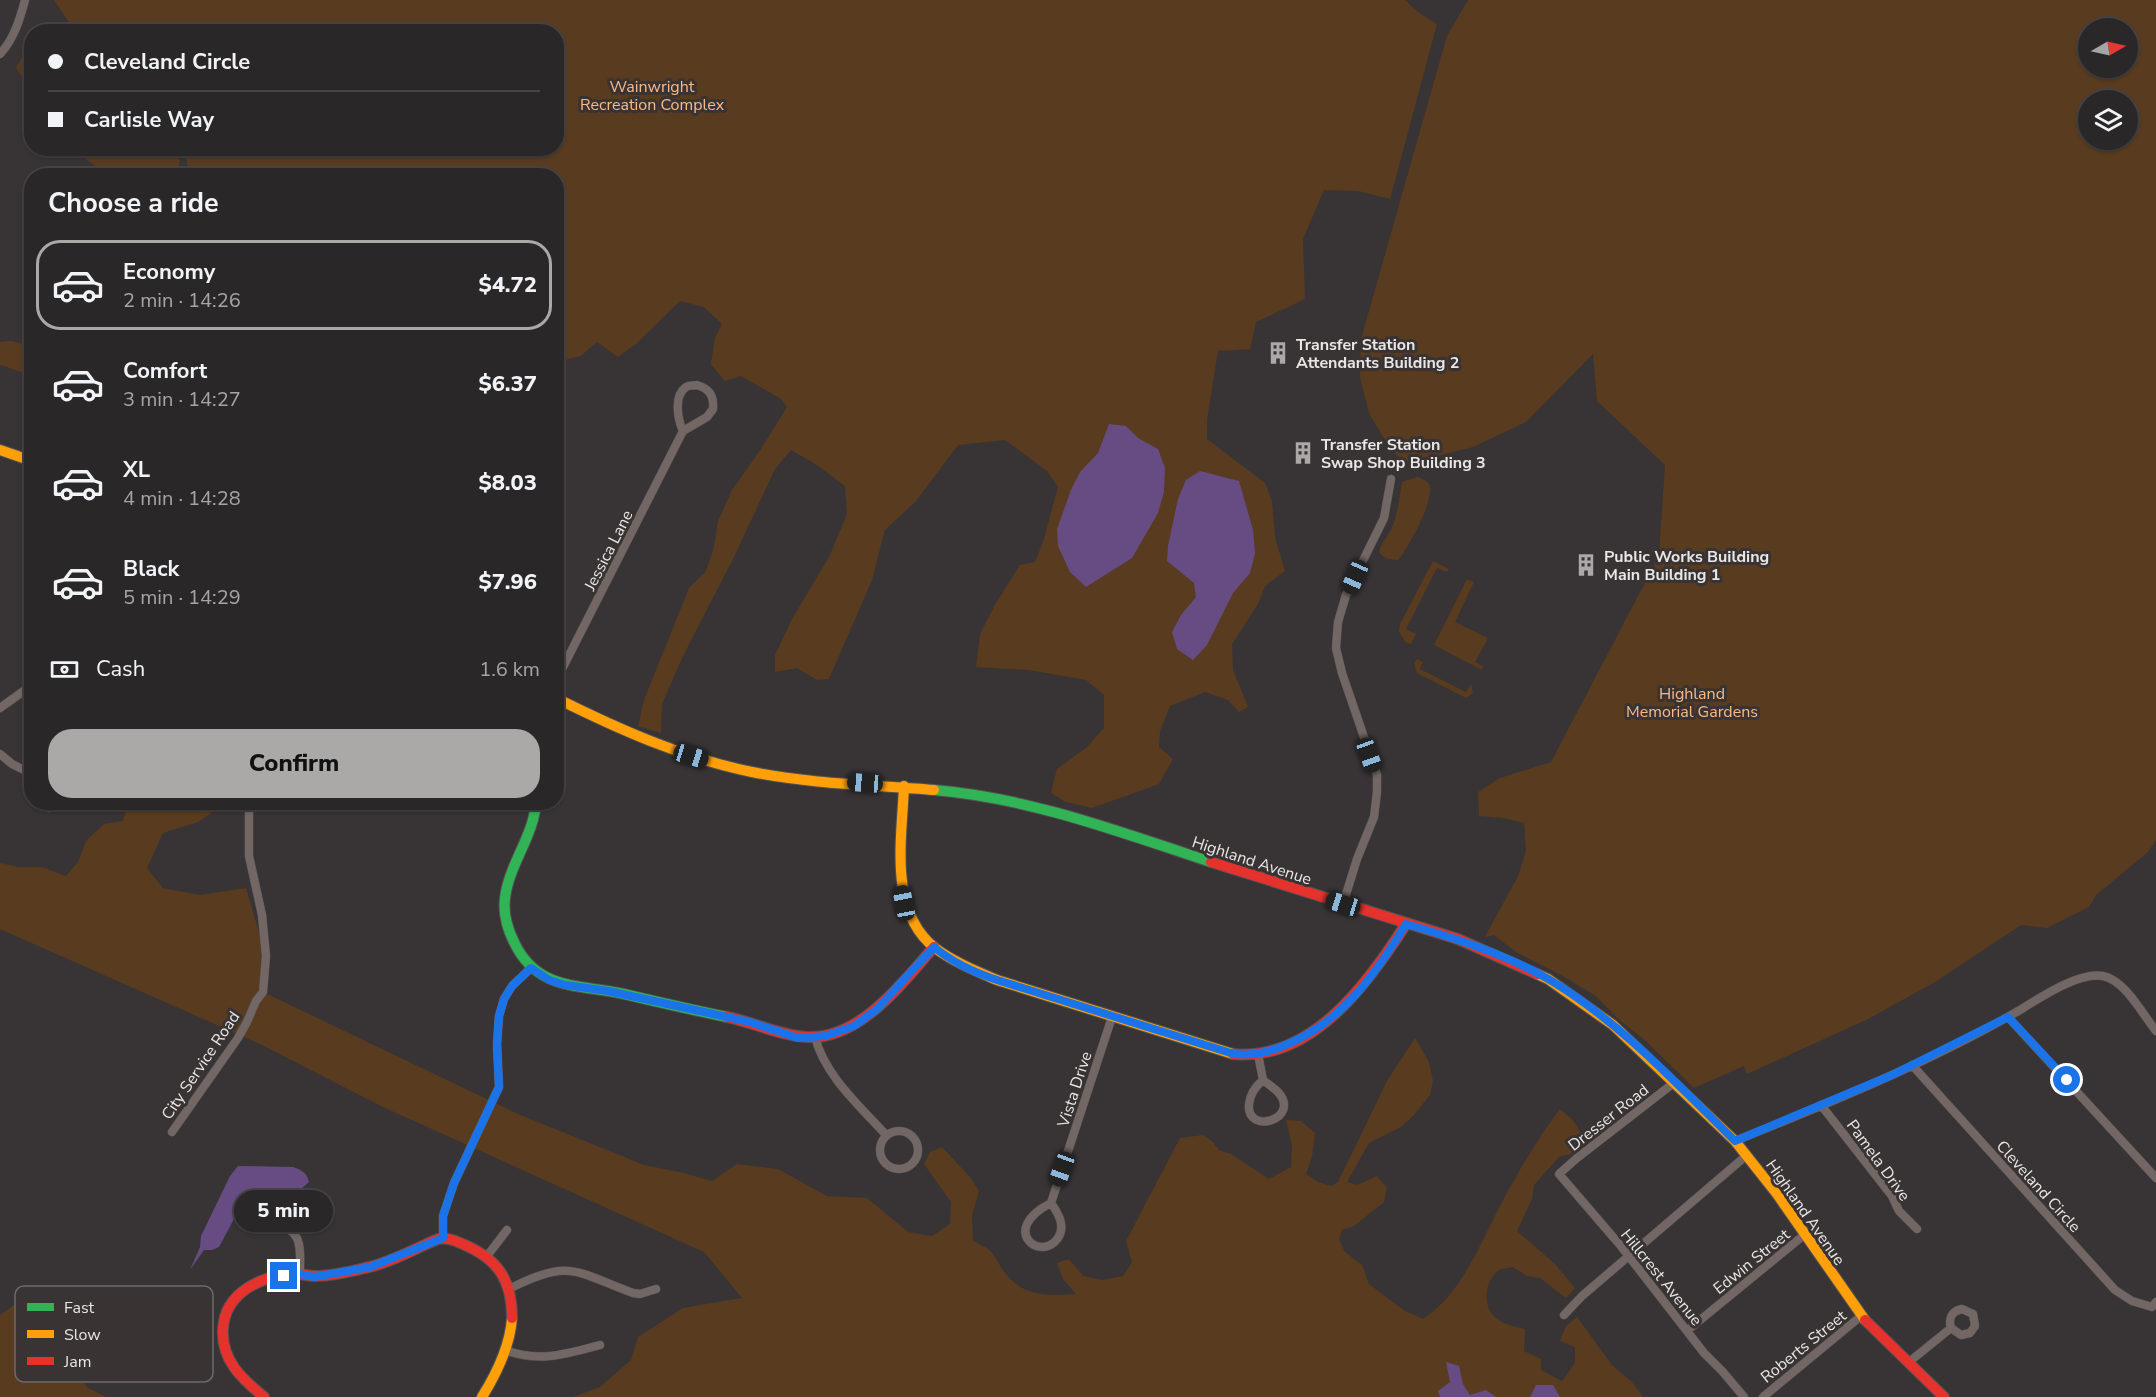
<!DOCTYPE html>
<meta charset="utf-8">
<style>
:root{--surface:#2a2728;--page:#322f30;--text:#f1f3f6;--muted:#a5a5a8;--line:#464445;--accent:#aba8a8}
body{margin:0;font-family:"Nunito Sans",sans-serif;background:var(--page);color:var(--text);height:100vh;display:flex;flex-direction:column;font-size:22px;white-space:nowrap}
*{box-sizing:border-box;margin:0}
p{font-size:20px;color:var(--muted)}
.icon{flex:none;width:33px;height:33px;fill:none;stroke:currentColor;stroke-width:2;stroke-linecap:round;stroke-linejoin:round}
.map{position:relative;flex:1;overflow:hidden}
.details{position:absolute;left:24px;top:168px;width:540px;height:642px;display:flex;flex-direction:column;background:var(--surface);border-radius:24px;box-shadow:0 2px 4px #0004,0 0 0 2px var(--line)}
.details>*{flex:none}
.hud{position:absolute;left:24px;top:24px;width:540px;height:132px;border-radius:24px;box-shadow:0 2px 4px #0004,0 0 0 2px var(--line);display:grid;align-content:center;height:132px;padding:0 24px;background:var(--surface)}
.needle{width:39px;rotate:81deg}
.tools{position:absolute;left:2078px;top:18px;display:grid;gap:12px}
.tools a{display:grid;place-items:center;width:60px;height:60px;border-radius:50%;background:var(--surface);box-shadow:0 2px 4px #0004,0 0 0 2px var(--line);font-size:30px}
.end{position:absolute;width:27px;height:27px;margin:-14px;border:8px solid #1a73e8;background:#fff;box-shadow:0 0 0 3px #fff}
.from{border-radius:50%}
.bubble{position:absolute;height:42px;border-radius:21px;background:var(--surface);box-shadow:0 2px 4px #0004,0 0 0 2px var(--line);font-size:20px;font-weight:800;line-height:42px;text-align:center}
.car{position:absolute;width:18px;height:36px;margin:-18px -9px;border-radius:8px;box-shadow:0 0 4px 2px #0007;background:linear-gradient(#222 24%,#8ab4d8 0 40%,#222 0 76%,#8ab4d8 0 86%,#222 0)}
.hud b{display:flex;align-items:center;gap:21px;height:57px;font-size:22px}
.hud b+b{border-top:2px solid var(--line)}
.hud i{width:15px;height:15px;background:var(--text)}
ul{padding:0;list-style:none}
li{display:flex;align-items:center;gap:18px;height:90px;margin:0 12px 9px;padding:0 12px;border:3px solid transparent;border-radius:24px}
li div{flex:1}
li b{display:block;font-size:22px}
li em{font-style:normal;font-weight:800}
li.on{border-color:var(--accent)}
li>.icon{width:54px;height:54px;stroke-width:1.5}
h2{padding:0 24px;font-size:27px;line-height:72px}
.pay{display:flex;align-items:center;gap:15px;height:66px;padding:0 24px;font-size:22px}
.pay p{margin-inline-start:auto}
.button{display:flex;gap:12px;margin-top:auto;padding:12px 24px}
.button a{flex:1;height:69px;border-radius:24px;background:var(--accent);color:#111;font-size:24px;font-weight:800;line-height:69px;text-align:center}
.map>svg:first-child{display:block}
.green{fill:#593b1f;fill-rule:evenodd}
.water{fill:#674c83}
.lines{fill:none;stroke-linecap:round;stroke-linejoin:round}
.street-casing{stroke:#535151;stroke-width:9}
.fast-casing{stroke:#535151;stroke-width:12}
.slow-casing{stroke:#535151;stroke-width:12}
.jam-casing{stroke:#535151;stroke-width:12}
.street{stroke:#726765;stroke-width:8}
.fast{stroke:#30b455;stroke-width:10}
.slow{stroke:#ff9f0a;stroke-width:10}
.jam{stroke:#e5322d;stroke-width:10}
.route{stroke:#1a73e8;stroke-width:8}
.labels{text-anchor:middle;stroke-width:6;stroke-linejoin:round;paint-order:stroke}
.park-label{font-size:16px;fill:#fbba82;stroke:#393334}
.poi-label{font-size:16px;font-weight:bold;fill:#e9e6e6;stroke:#393334;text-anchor:start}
.street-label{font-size:16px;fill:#e9e6e6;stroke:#393334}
.key{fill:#393334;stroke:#6e6969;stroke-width:1.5}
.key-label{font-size:16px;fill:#e9e6e6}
</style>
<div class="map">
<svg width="2156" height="1397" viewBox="0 0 2156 1397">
<rect width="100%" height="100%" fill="#383435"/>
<path class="green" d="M54,0H1405L1418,12L1437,24L1390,199L1358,191L1324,190L1303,239L1305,299L1256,322L1250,349L1218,351L1207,420V439L1265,483L1272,501L1275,537L1285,571L1265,586L1258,604L1232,644L1233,670L1248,707L1239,712L1228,700L1205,692L1170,706L1160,731L1159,747L1173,759L1159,784L1092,808L1066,802L1051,793L1057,769L1087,747L1104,728V695L1086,680L1029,670L976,667L980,634L996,603L1020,565L1035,562L1043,542L1058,487L1047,471L1005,440L958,445L916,501L885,530L872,580L829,679L817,680L797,668L775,672V655L792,619L829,557L847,514L845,486L817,465L791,450L775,469L734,557L683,656L662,704L661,733L638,726L644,700L689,588L706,571L714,547L718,521L732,490L759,452L787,407L781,399L741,376L725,381L711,364L715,338L722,324L704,307L680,301L636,344L618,357L597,342L581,356L565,360L561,338L556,335V176L190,175L184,149L556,148V32L75,31Z
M1468,0H2156V840L2148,852L2096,895L2089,907L2047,928L2021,925L1935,982L1868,1019L1747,1074L1744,1066L1694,1088L1646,1041L1617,1018L1596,996L1559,974L1516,952L1494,935L1485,937L1518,876L1526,851L1524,823L1504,818L1479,816L1478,792L1500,778L1551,762L1659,556L1665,465L1597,401L1593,354L1526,422L1473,447L1417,461L1404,462L1390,449L1369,413L1360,377L1361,339L1447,36ZM2088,28H2127V68H2088ZM2088,100H2127V140H2088Z
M27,49H31V89L16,68Z
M73,149H166L180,160L177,175H136L135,169H99Z
M12,341L31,346V375L0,365V342Z
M1417,477C1421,478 1426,480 1429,484C1436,498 1408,549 1398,560C1389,559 1384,559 1379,552C1381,543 1387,537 1391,530C1398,514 1399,499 1402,482Z
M1433,561L1449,569L1447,572L1437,568L1406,629L1416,634L1411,644L1405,642L1399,631L1400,624Z
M1467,579L1474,582L1455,622L1488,638L1475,662L1483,667L1482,670L1434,645Z
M1417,659L1423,662L1420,669L1466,692L1471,684L1473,693L1466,698L1417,673L1414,663Z
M128,803H214L217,809L198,822L163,833L147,868L163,888L200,895L246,888L261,939L263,992L518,1114L644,1165L680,1172L712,1181L737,1164L778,1169L827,1196L867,1198L908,1232L932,1236L950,1224L951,1202L924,1164L930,1152L942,1147L970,1177L979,1191L972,1216L973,1241C996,1252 990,1251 1003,1270C1021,1297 1048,1296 1076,1294L1063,1279L1057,1263L1069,1259L1083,1276L1102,1280L1123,1276L1132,1262L1126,1241L1180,1138L1203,1135L1212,1141L1219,1150L1231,1154L1269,1179L1291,1167L1292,1145L1286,1120L1301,1121L1315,1133L1312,1157L1306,1174L1318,1182L1331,1186L1338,1182L1387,1081L1415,1038L1429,1062L1433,1081L1430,1095L1414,1115L1401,1127L1369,1143L1347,1182L1357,1185L1377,1176L1387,1188L1384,1202L1354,1226L1342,1230L1339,1240L1345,1252L1362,1265L1369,1284L1405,1311L1423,1319C1463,1292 1478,1247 1500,1206C1518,1172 1537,1139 1560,1109L1573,1120L1586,1141L1570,1154L1559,1157L1534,1185L1532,1199L1517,1231L1555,1264L1575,1288L1566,1298L1540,1278L1527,1276L1513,1267C1509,1268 1503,1268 1499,1270C1485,1279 1482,1305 1494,1316C1503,1325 1513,1326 1525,1329L1524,1351L1541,1359V1370L1562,1381L1575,1363V1347L1560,1341L1566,1326L1577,1317L1612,1365L1632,1382L1643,1397H573L600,1387L631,1360L638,1337L683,1308L742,1298L704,1252L383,1107L262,1045L0,929V863L19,867H42L66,876L78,862L86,841L104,824L123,821Z
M17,1303L43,1324L56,1345L88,1388L106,1397H0V1315Z"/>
<path class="water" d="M1109,424L1126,426L1138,438L1158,449L1165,468L1164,492L1158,513L1132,558L1086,587L1070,572L1058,546L1057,529L1071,490L1080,472L1098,453Z
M1200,471L1239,481L1253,530L1255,553L1250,573L1233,593L1207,645L1193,660L1177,649L1172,632L1181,615L1196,597L1194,583L1167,561L1168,546L1178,499L1186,480Z
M238,1166L293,1167C302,1170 307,1173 309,1182L300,1190L250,1189L219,1247L212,1250H204L190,1270L200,1247L201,1236L230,1176Z
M1446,1362L1459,1366L1463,1384L1470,1395L1486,1390L1496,1397H1440L1438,1391L1450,1382Z
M1536,1385H1553L1560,1397H1530Z"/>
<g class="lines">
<g class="street-casing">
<path id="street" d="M0,54C14,39 20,19 25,0
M697,385C710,389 714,396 713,409L707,417L683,431C678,420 673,396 686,387C689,385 693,386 697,385Z
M556,410L558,417L556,425
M556,681L683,431
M0,708L32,685
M0,754L12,764L26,771
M32,771H26L32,795
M37,802L49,808L61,802
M1343,904L1357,859L1374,817L1377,792V775L1342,673L1336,648L1338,622L1346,595L1384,518L1391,479
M2008,1017L2156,1178
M815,1037C825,1076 860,1106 886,1135
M1258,1054L1263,1080C1268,1084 1274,1088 1278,1092C1302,1119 1246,1136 1249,1104C1250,1094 1256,1086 1263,1080
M1912,1065L2115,1290L2132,1301L2152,1307L2156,1302
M1675,1082L1577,1158L1559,1174L1620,1245L1704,1353L1723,1372L1744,1397
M1821,1105L1892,1196L1899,1211L1917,1229
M880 1150a19 19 0 1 1 38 0a19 19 0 1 1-38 0Z
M172,1132L238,1038L247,1022L256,1001L263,992L266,956L262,915L249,856V811L252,802
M1735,1141C1832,1102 1930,1062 2020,1010C2041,997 2078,972 2103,976C2125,980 2143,1015 2156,1031
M1051,1203L1112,1017
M1051,1203C1058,1213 1066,1226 1058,1238C1041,1263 998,1230 1051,1203Z
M275,1224C304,1230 300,1249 300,1274
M443,1238V1216L454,1183L499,1087L497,1044L499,1016L504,999L512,986L531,968
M487,1256L507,1230
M511,1288C570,1258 576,1272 633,1293L640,1294L656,1289
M1564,1315L1582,1296L1747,1155
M1688,1330L1804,1235
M505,1350C538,1363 567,1354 600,1345
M1909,1362L1951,1328C1948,1318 1952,1311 1962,1309L1973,1314L1975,1326L1970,1333L1961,1335L1951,1328
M1763,1397L1861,1316"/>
</g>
<g class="fast-casing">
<path id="fast" d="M934,790C1030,798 1120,832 1211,862
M536,802C534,836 509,864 505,898C503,913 507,928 514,942C537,991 579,984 624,994C658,1002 693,1010 727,1017"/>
</g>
<g class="slow-casing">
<path id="slow" d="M0,450L32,461
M556,698C618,729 683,758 752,772C811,784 874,785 934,790
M904,786C902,838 888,911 935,948C954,962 976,971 997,980L1233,1054
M1537,974L1548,979L1613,1025L1735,1141L1777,1194L1865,1320
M482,1397C497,1373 510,1347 512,1318"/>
</g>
<g class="jam-casing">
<path id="jam" d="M1211,862L1458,939L1537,974
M727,1017C753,1022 781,1036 807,1037C860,1040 903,982 934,947
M1233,1054C1312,1062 1369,982 1406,924
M1865,1320L1944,1397
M264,1397C242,1379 221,1360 223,1329C225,1292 262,1275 296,1274C303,1274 308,1276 315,1276C331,1276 349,1272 365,1268C390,1263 414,1249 438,1239C447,1237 456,1241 465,1245C499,1260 512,1281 512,1318"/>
</g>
<use href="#street" class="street"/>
<use href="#fast" class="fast"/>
<use href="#slow" class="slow"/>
<use href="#jam" class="jam"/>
</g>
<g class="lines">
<path class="route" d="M284,1276L300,1274L314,1277L370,1267L443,1238V1216L454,1183L499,1087L497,1044L499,1016L504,999L512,986L531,968L549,980L565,985L608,991L750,1022L798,1038L825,1036L854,1026L877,1009L934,947C953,963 973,972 997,980L1234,1054C1253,1056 1270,1052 1288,1044C1343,1021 1376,973 1406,924C1455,938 1505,954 1550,980C1620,1022 1677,1084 1735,1141L1892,1075L2008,1017L2067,1080"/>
</g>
<defs>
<g id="building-bare" transform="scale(1.8)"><path d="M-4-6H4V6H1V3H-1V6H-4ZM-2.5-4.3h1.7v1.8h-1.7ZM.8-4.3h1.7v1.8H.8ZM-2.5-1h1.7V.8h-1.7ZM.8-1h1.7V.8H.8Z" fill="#aba8a8" stroke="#393334" stroke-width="2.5" paint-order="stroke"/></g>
</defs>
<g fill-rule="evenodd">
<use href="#building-bare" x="1278" y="353"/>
<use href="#building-bare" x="1303" y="453"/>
<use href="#building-bare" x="1586" y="565"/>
</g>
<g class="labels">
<g class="park-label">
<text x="652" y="92">Wainwright<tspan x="652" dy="18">Recreation Complex</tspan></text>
<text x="1692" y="699">Highland<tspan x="1692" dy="18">Memorial Gardens</tspan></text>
</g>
<g class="poi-label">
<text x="1296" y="350">Transfer Station<tspan x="1296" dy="18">Attendants Building 2</tspan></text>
<text x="1321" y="450">Transfer Station<tspan x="1321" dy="18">Swap Shop Building 3</tspan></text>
<text x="1604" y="562">Public Works Building<tspan x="1604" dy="18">Main Building 1</tspan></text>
</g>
<g class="street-label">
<text transform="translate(608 550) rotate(-63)" y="6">Jessica Lane</text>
<text transform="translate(1252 860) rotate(18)" y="6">Highland Avenue</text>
<text transform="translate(200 1065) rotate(-56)" y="6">City Service Road</text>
<text transform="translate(1074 1089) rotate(-72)" y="6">Vista Drive</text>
<text transform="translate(1608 1117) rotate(-38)" y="6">Dresser Road</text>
<text transform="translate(1879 1160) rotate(54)" y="6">Pamela Drive</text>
<text transform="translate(2039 1186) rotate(48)" y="6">Cleveland Circle</text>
<text transform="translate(1806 1212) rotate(55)" y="6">Highland Avenue</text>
<text transform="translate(1751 1261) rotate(-39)" y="6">Edwin Street</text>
<text transform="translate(1662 1277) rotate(51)" y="6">Hillcrest Avenue</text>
<text transform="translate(1803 1346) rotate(-39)" y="6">Roberts Street</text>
</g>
</g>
<rect x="15" y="1286" width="198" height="96" rx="9" class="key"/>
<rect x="27" y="1303" width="27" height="8" fill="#30b455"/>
<rect x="27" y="1330" width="27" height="8" fill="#ff9f0a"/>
<rect x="27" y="1357" width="27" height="8" fill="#e5322d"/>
<g class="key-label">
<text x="64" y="1313">Fast</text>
<text x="64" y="1340">Slow</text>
<text x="64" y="1367">Jam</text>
</g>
</svg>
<div class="tools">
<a><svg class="needle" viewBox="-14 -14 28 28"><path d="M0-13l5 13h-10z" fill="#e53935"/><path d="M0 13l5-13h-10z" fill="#a5a5a8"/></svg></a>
<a><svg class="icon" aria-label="layers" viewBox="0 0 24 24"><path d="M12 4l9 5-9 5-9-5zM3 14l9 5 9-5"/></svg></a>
</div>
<i class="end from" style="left:2067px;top:1080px"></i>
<i class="end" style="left:284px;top:1276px"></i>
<div class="bubble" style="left:234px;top:1190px;width:99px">5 min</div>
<i class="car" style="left:1355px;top:577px;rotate:204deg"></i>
<i class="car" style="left:1369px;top:755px;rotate:160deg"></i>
<i class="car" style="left:691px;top:756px;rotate:107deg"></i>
<i class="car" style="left:865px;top:783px;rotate:274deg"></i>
<i class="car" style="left:904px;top:903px;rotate:349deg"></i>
<i class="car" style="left:1343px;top:904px;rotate:287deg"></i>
<i class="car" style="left:1062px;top:1169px;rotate:200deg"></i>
<div class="hud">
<b><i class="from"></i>Cleveland Circle</b>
<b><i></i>Carlisle Way</b>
</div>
<section class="details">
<h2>Choose a ride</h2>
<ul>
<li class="on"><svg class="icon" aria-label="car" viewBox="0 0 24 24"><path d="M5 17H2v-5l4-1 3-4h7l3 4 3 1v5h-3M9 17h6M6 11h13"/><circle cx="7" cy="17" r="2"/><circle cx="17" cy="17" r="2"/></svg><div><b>Economy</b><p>2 min · 14:26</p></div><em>$4.72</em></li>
<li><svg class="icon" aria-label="car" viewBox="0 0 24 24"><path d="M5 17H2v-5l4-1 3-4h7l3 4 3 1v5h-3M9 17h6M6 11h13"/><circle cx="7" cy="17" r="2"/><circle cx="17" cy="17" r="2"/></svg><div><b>Comfort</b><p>3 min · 14:27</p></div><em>$6.37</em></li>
<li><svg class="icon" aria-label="car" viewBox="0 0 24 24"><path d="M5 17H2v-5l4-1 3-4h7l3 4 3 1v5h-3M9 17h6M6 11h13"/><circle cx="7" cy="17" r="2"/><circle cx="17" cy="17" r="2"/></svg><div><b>XL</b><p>4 min · 14:28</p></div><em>$8.03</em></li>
<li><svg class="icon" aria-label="car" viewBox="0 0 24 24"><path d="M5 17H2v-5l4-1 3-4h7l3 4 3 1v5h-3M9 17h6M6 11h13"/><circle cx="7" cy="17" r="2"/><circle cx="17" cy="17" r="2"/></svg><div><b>Black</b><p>5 min · 14:29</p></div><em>$7.96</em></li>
</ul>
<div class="pay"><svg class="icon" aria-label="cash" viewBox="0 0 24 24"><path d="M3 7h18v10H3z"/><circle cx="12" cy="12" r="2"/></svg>Cash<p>1.6 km</p></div>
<div class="button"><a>Confirm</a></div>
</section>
</div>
